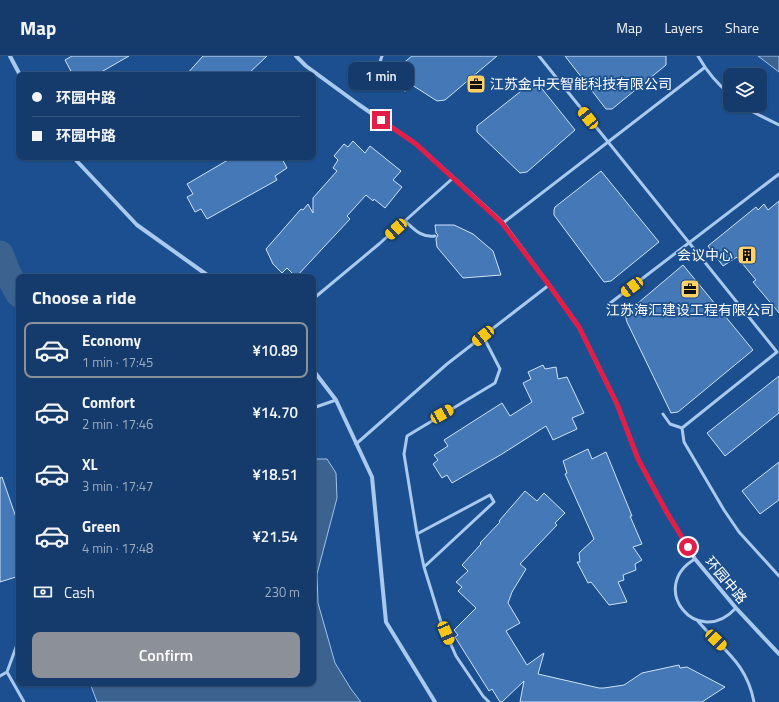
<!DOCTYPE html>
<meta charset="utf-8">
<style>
:root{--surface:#143b6b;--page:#1d4271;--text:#f1f3f6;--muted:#9dadc1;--line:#33557e;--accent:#8c9099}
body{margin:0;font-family:"Titillium Web","Noto Sans SC",sans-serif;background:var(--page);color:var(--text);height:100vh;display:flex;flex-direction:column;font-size:15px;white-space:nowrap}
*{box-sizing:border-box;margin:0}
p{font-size:13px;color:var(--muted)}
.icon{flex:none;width:22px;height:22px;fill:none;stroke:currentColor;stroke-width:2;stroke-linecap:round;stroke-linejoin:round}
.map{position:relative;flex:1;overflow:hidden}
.drawer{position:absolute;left:16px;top:218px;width:300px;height:412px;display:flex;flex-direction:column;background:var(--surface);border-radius:8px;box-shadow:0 1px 3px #0004,0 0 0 1px var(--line)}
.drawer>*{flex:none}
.top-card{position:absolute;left:16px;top:16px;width:300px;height:88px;border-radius:8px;box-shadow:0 1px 3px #0004,0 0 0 1px var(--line);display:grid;align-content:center;height:88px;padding:0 16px;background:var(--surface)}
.buttons{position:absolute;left:723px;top:12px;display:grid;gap:8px}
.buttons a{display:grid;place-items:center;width:44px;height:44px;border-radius:8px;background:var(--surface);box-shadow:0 1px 3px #0004,0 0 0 1px var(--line);font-size:20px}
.end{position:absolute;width:18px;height:18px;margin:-9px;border:5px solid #e11d48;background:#fff;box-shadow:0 0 0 2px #fff}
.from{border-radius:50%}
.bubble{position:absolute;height:28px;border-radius:8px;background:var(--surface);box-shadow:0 1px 3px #0004,0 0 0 1px var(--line);font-size:13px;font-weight:600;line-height:28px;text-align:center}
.car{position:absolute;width:12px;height:24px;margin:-12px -6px;border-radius:5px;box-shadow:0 0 3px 1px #0007;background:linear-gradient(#f5c518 24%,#345 0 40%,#f5c518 0 76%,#345 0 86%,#f5c518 0)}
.top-card b{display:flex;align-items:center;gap:14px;height:38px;font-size:15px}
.top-card b+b{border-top:1px solid var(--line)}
.top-card i{width:10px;height:10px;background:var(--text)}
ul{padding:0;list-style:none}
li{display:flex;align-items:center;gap:12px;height:56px;margin:0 8px 6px;padding:0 8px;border:2px solid transparent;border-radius:8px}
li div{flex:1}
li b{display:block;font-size:15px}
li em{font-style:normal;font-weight:600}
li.selected{border-color:var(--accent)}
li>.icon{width:36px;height:36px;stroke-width:1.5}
h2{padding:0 16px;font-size:18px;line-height:48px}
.pay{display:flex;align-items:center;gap:10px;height:44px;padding:0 16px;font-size:15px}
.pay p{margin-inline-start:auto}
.primary-button{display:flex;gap:8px;margin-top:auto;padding:8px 16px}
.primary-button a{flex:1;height:46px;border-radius:8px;background:var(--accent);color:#fff;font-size:16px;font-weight:600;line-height:46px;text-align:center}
header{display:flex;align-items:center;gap:24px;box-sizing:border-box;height:56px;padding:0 20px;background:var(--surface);border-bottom:1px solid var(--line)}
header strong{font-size:19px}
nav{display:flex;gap:22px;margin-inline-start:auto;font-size:14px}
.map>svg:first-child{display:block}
.water{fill:#3c6290;stroke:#9cc4f0}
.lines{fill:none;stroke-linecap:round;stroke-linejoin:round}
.river{stroke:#3c6290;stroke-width:27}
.building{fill:#4478b7;stroke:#cfe3fa}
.lane{stroke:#a9c9ee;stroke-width:3}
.street{stroke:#a9c9ee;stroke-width:4}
.route{stroke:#e11d48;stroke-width:5}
.labels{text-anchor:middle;stroke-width:3.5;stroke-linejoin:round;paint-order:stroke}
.poi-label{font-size:14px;fill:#fff;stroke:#1b4f8f;text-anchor:start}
.street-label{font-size:14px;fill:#fff;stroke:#1b4f8f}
</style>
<header>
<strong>Map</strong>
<nav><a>Map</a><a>Layers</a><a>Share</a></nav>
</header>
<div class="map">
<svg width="779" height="646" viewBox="0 0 779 646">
<rect width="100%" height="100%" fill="#1b4f8f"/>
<path class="water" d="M758,0H779V16Z
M315,403H327L336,417L337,442L317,518L318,547L335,607L351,633L361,646H97L90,627H313V408Z"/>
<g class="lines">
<path class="river" d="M0,198L8,218L19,238"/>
</g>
<path class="building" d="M72,0H129L96,19H73L65,4Z
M203,0H267L247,19H186Z
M412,0H497L445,44L437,45L398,20L396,13Z
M565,0H666V9L612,53H606Z
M535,24L575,74L527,116L520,117L477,76V70Z
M353,85L365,97L370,90L401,115L393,124L402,131L385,152L374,143L373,145L366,139L347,160L350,163L296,221L287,212L282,217L273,208L266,193L301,153L303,154L308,148L313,157V142L337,115L333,112L338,104L334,100L344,88L348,91Z
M233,101H281L287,112L275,120L277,124L207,163L201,153L195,156L187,141L193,138L187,128Z
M601,115L659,186L611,225L604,226L554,159V154L555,151Z
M779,145V257L753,226L756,224L737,201L723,210L708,190L756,151L758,154L764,148L768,154Z
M435,169H454L473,178L493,195L501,219L463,222L437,191L436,183L438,179L436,177Z
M683,209L753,294L678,356L671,357L627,266L625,258Z
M543,309L545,313L556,311L558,323L567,321L584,357L572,362L577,373L553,384L546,370L502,398L452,427L447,419L442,422L433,408L438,404L434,399L448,390L444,384L502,347L510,360L532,346L523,327L531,323L528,316Z
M779,320V357L725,400L707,377Z
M588,393L592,403L606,396L632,460H630L642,488L633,491L642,504L635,508L636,514L623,519L624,524L618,526L627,546L609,549L591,526L588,527L577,506H580L579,497L594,483L565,418L567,417L563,405Z
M779,406V444L760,458L742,435Z
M2,421L19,470V520L0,526V422Z
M525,435L537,445L544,437L565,457L555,467L557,469L520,508L526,513L512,536L508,547L520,567L506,575L527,609L544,597L538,618L599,632H604L624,629L642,617L679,609L680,612L687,611L725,631L702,646H520L524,625L502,646H500L492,633L489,635L455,581L458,579L454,574L476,552L458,535L462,531L456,526L468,515L462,509L481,488L480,487L500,466L499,465Z"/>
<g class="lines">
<path class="lane" d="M382,0C374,17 394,25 405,34
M539,0L777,296L682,372L684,386L724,454L739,476L779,520
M698,0C706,14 717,28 730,38
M744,49L753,56L779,69
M405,165C414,173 421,182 435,180
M503,167L704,12
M313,243L379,188L453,122
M609,248L779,118
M313,352L336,344
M663,358L670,368L682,372
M356,388L447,308L549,229
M417,478L490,439L494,446L424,511L417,478L404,398L407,380L495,327L500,313L483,280
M695,503C647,531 697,594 736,552
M424,511L441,566L456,600L483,640L489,646
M697,564C722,594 746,605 754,646
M19,583L7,616L24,646
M0,620L7,616"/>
<path class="street" d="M10,0L20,19
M296,0L306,10L358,48L416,88L503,167L549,229L579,271L617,348L638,403L666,455L695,503L736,552L779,598
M73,101L137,169L210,221
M313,314L336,344L372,421L386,566L435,646"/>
</g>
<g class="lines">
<path class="route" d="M381,64L416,88L502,167L549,229L579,271L617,348L638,403L666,455L688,491"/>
</g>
<defs>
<g id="office-square" transform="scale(1)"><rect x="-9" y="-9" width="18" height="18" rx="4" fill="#ffd166" stroke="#1b4f8f"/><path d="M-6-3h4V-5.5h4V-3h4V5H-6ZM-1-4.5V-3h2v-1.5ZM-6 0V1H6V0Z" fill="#111"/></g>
<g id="building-square" transform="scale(1)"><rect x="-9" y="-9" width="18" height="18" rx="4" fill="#ffd166" stroke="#1b4f8f"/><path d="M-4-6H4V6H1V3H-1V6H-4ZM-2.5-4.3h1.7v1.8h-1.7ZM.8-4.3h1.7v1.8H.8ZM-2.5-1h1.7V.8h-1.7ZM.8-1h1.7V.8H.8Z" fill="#111"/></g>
</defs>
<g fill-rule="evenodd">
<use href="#office-square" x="476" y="28"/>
<use href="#building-square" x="747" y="199"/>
<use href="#office-square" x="690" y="233"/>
</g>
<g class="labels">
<g class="poi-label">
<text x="490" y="33">江苏金中天智能科技有限公司</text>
<text x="733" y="204" text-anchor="end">会议中心</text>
<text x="690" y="259" text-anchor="middle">江苏海汇建设工程有限公司</text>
</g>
<g class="street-label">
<text transform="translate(726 524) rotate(50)" y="5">环园中路</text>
</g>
</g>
</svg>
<div class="buttons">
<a><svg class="icon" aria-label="layers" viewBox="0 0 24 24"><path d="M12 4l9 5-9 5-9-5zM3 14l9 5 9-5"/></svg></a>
</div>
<i class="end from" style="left:688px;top:491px"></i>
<i class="end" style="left:381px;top:64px"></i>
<div class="bubble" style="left:348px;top:6px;width:66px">1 min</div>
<i class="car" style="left:588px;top:62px;rotate:321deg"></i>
<i class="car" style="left:396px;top:173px;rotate:228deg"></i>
<i class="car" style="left:632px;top:231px;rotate:233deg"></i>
<i class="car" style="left:483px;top:280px;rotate:231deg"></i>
<i class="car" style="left:442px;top:358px;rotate:60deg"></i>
<i class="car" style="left:446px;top:577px;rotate:157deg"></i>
<i class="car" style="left:716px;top:584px;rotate:134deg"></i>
<div class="top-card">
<b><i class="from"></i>环园中路</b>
<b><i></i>环园中路</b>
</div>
<section class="drawer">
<h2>Choose a ride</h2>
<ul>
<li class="selected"><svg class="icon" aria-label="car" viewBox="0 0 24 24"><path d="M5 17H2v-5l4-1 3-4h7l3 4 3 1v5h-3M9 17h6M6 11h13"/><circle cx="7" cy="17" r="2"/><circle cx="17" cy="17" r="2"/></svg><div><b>Economy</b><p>1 min · 17:45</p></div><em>¥10.89</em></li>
<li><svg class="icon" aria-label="car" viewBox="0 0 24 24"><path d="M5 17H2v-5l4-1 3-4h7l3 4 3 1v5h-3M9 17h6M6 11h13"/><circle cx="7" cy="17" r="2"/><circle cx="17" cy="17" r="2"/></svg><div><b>Comfort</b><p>2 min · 17:46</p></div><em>¥14.70</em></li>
<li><svg class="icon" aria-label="car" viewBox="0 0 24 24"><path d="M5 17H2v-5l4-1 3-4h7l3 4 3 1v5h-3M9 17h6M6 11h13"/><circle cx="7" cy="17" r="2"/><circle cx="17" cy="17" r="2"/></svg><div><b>XL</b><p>3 min · 17:47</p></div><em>¥18.51</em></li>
<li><svg class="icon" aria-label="car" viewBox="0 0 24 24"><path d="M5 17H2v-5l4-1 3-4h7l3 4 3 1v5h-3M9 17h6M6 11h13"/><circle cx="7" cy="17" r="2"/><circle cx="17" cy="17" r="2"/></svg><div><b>Green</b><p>4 min · 17:48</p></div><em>¥21.54</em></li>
</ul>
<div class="pay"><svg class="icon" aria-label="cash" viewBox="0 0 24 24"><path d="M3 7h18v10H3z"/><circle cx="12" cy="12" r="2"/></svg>Cash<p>230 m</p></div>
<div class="primary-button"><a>Confirm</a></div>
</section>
</div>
